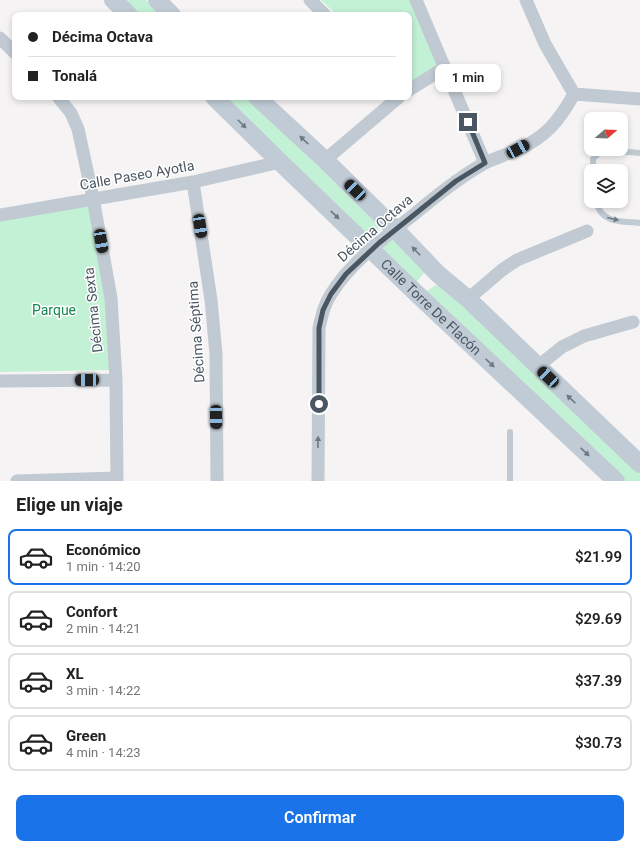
<!DOCTYPE html>
<html lang="es">
<meta charset="utf-8">
<style>
:root{--surface:#fff;--page:#f2f2f2;--text:#222;--muted:#767676;--line:#e0e0e0;--accent:#1a73e8}
body{margin:0;font-family:Roboto,sans-serif;background:var(--page);color:var(--text);height:100vh;display:flex;flex-direction:column;font-size:15px;white-space:nowrap}
*{box-sizing:border-box;margin:0}
p{font-size:13px;color:var(--muted)}
.icon{flex:none;width:22px;height:22px;fill:none;stroke:currentColor;stroke-width:2;stroke-linecap:round;stroke-linejoin:round}
.map{position:relative;height:481px;overflow:hidden}
.drawer{display:flex;flex-direction:column;background:var(--surface);flex:1}
.drawer>*{flex:none}
.banner{position:absolute;left:12px;top:12px;width:400px;height:88px;border-radius:8px;box-shadow:0 2px 6px #0003;display:grid;align-content:center;height:88px;padding:0 16px;background:var(--surface)}
.needle{width:26px;rotate:71deg}
.controls{position:absolute;left:584px;top:112px;display:grid;gap:8px}
.controls a{display:grid;place-items:center;width:44px;height:44px;border-radius:8px;background:var(--surface);box-shadow:0 2px 6px #0003;font-size:20px}
.end{position:absolute;width:18px;height:18px;margin:-9px;border:5px solid #4a5661;background:#fff;box-shadow:0 0 0 2px #fff}
.from{border-radius:50%}
.bubble{position:absolute;height:28px;border-radius:8px;background:var(--surface);box-shadow:0 2px 6px #0003;font-size:13px;font-weight:600;line-height:28px;text-align:center}
.car{position:absolute;width:12px;height:24px;margin:-12px -6px;border-radius:5px;box-shadow:0 0 3px 1px #0007;background:linear-gradient(#222 24%,#8ab4d8 0 40%,#222 0 76%,#8ab4d8 0 86%,#222 0)}
.banner b{display:flex;align-items:center;gap:14px;height:38px;font-size:15px}
.banner b+b{border-top:1px solid var(--line)}
.banner i{width:10px;height:10px;background:var(--text)}
ul{padding:0;list-style:none}
li{display:flex;align-items:center;gap:12px;height:56px;margin:0 8px 6px;padding:0 8px;border:2px solid var(--line);border-radius:8px}
li div{flex:1}
li b{display:block;font-size:15px}
li em{font-style:normal;font-weight:600}
li.active{border-color:var(--accent)}
li>.icon{width:36px;height:36px;stroke-width:1.5}
h2{padding:0 16px;font-size:18px;line-height:48px}
.primary-button{display:flex;gap:8px;margin-top:auto;padding:8px 16px}
.primary-button a{flex:1;height:46px;border-radius:8px;background:var(--accent);color:#fff;font-size:16px;font-weight:600;line-height:46px;text-align:center}
.map>svg:first-child{display:block}
.green{fill:#c3f1d5}
.lines{fill:none;stroke-linecap:round;stroke-linejoin:round}
.lane{stroke:#c1cad2;stroke-width:6}
.street{stroke:#c1cad2;stroke-width:13}
.secondary{stroke:#c1cbd6;stroke-width:18}
.oneway{fill:#6e7984}
.oneway2{fill:#6e7983}
.route{stroke:#4a5661;stroke-width:5}
.labels{text-anchor:middle;stroke-width:3;stroke-linejoin:round;paint-order:stroke}
.street-label{font-size:14px;fill:#4a5661;stroke:#fff}
.park-label{font-size:14px;fill:#17864f;stroke:#fff}
</style>
<div class="map">
<svg width="640" height="481" viewBox="0 0 640 481">
<rect width="100%" height="100%" fill="#f5f3f3"/>
<path class="green" d="M122,0H146L161,15H137Z
M321,0H414L439,63L409,84V15H337Z
M229,97H248L378,225L379,233L376,236L368,237L229,100Z
M91,204L108,298L109,370L0,372V221Z
M394,239L428,268L414,285L381,247Z
M442,281L640,471V481H625L427,291Z"/>
<g class="lines">
<path class="lane" d="M593,171V159L601,151L606,150L640,153
M596,201C601,224 621,221 640,223
M510,432V481"/>
<path class="street" d="M310,0L325,15
M416,0L485,163
M526,0L545,44L574,94
M0,38L15,53
M409,90L444,68
M574,94L640,99
M58,97L71,113L78,129L93,198L111,298L116,380L117,481
M325,160L399,97
M193,182L211,300L216,354L217,481
M0,215L193,182L280,162
M468,299L502,270L517,260L587,231
M537,367L562,347L584,336L633,322
M0,381L116,380
M17,481L117,478
M318,481L319,328C322,315 324,305 331,294C351,262 383,239 412,216C435,197 457,179 483,164C494,158 506,155 517,150C546,137 559,121 574,94"/>
<g class="secondary">
<path d="M113,0L129,15"/>
<path d="M157,0L172,15"/>
<path id="s1" d="M214,97L280,162L416,293L616,481"/>
<path d="M257,97L325,160L395,229L438,274L468,299L640,464"/>
</g>
</g>
<defs><path id="oneway-solid" d="M-6-.8H1V-3.2L6.5 0L1 3.2V.8H-6Z"/></defs>
<g class="oneway">
<use href="#oneway-solid" transform="translate(242 124) rotate(45)"/>
<use href="#oneway-solid" transform="translate(304 140) rotate(-137)"/>
<use href="#oneway-solid" transform="translate(335 215) rotate(44)"/>
<use href="#oneway-solid" transform="translate(416 251) rotate(-134)"/>
<use href="#oneway-solid" transform="translate(490 363) rotate(43)"/>
<use href="#oneway-solid" transform="translate(571 399) rotate(-137)"/>
<use href="#oneway-solid" transform="translate(585 452) rotate(43)"/>
</g>
<g class="oneway2">
<use href="#oneway-solid" transform="translate(613 219) rotate(14)"/>
<use href="#oneway-solid" transform="translate(318 442) rotate(-89)"/>
</g>
<g class="lines">
<path class="route" d="M319,404V328L323,310L331,294L346,274L379,243L456,181L485,163L468,122"/>
</g>
<g class="labels">
<g class="street-label">
<text transform="translate(137 175) rotate(-10)" y="5">Calle Paseo Ayotla</text>
<text transform="translate(375 228) rotate(-41)" y="5">Décima Octava</text>
<text dy="5" stroke="none"><textPath href="#s1" startOffset="302">Calle Torre De Flacón</textPath></text>
<text transform="translate(93 310) rotate(-96)" y="5">Décima Sexta</text>
<text transform="translate(196 332) rotate(-94)" y="5">Décima Séptima</text>
</g>
<g class="park-label">
<text x="54" y="315">Parque</text>
</g>
</g>
</svg>
<div class="controls">
<a><svg class="needle" viewBox="-14 -14 28 28"><path d="M0-13l5 13h-10z" fill="#e53935"/><path d="M0 13l5-13h-10z" fill="#767676"/></svg></a>
<a><svg class="icon" aria-label="layers" viewBox="0 0 24 24"><path d="M12 4l9 5-9 5-9-5zM3 14l9 5 9-5"/></svg></a>
</div>
<i class="end from" style="left:319px;top:404px"></i>
<i class="end" style="left:468px;top:122px"></i>
<div class="bubble" style="left:435px;top:64px;width:66px">1 min</div>
<i class="car" style="left:518px;top:149px;rotate:61deg"></i>
<i class="car" style="left:355px;top:190px;rotate:314deg"></i>
<i class="car" style="left:200px;top:226px;rotate:171deg"></i>
<i class="car" style="left:101px;top:241px;rotate:170deg"></i>
<i class="car" style="left:548px;top:377px;rotate:313deg"></i>
<i class="car" style="left:87px;top:380px;rotate:269deg"></i>
<i class="car" style="left:216px;top:417px;rotate:179deg"></i>
<div class="banner">
<b><i class="from"></i>Décima Octava</b>
<b><i></i>Tonalá</b>
</div>
</div>
<section class="drawer">
<h2>Elige un viaje</h2>
<ul>
<li class="active"><svg class="icon" aria-label="car" viewBox="0 0 24 24"><path d="M5 17H2v-5l4-1 3-4h7l3 4 3 1v5h-3M9 17h6M6 11h13"/><circle cx="7" cy="17" r="2"/><circle cx="17" cy="17" r="2"/></svg><div><b>Económico</b><p>1 min · 14:20</p></div><em>$21.99</em></li>
<li><svg class="icon" aria-label="car" viewBox="0 0 24 24"><path d="M5 17H2v-5l4-1 3-4h7l3 4 3 1v5h-3M9 17h6M6 11h13"/><circle cx="7" cy="17" r="2"/><circle cx="17" cy="17" r="2"/></svg><div><b>Confort</b><p>2 min · 14:21</p></div><em>$29.69</em></li>
<li><svg class="icon" aria-label="car" viewBox="0 0 24 24"><path d="M5 17H2v-5l4-1 3-4h7l3 4 3 1v5h-3M9 17h6M6 11h13"/><circle cx="7" cy="17" r="2"/><circle cx="17" cy="17" r="2"/></svg><div><b>XL</b><p>3 min · 14:22</p></div><em>$37.39</em></li>
<li><svg class="icon" aria-label="car" viewBox="0 0 24 24"><path d="M5 17H2v-5l4-1 3-4h7l3 4 3 1v5h-3M9 17h6M6 11h13"/><circle cx="7" cy="17" r="2"/><circle cx="17" cy="17" r="2"/></svg><div><b>Green</b><p>4 min · 14:23</p></div><em>$30.73</em></li>
</ul>
<div class="primary-button"><a>Confirmar</a></div>
</section>
